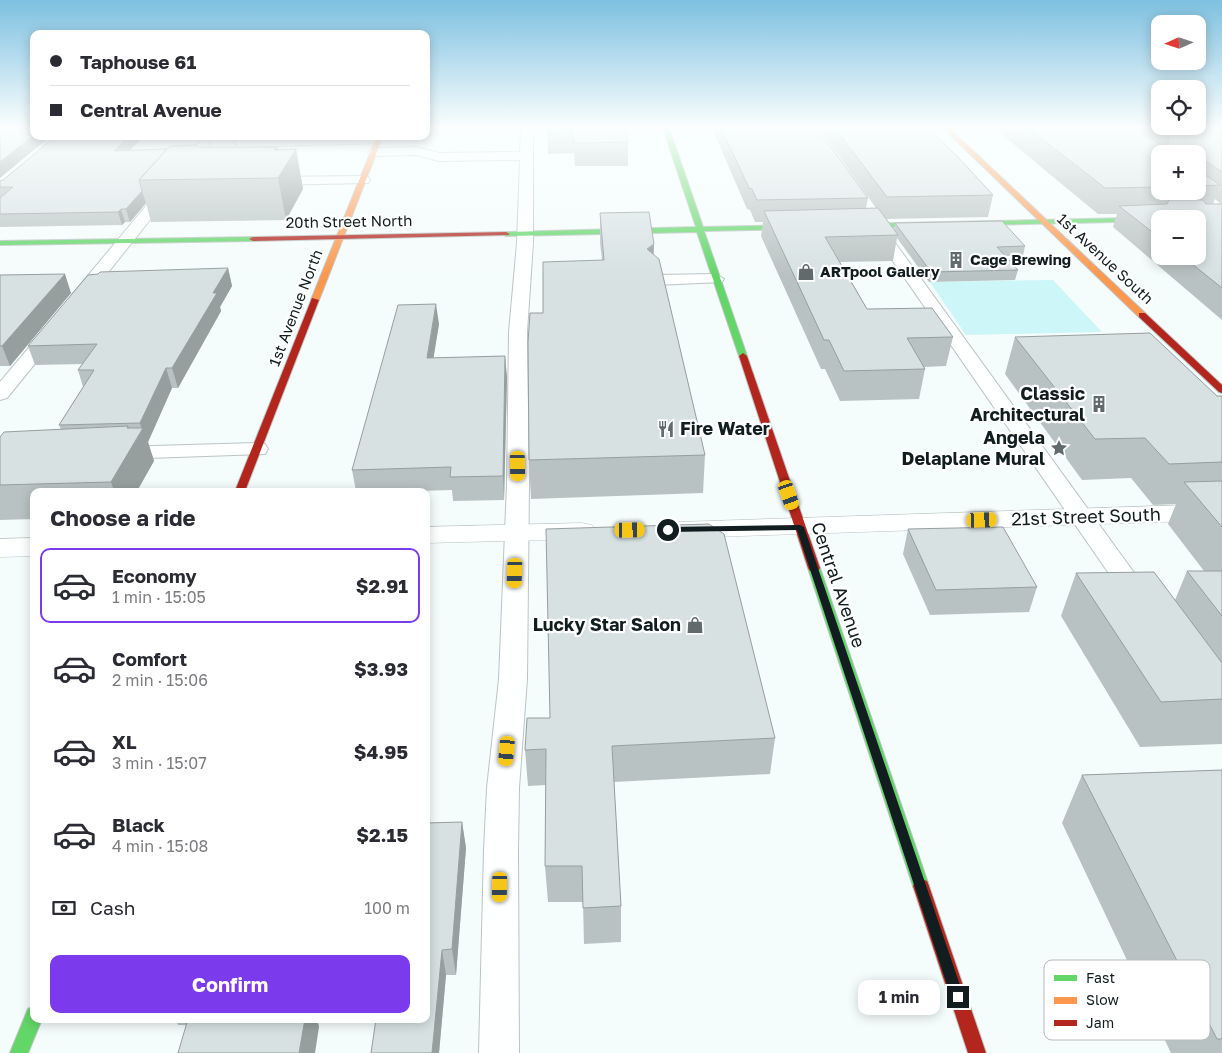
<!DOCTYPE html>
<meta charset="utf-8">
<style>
:root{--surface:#fff;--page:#f2f2f3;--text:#2b2b33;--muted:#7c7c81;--line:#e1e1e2;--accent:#7c3aed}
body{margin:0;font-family:"Golos Text",sans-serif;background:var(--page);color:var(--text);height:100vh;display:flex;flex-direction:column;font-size:19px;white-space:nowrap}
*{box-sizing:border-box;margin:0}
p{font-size:16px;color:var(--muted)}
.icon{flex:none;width:28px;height:28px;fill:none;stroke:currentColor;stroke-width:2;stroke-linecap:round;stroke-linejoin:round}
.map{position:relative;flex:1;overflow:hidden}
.panel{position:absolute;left:30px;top:488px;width:400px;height:535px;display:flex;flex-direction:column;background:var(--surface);border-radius:10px;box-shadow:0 2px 12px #0003}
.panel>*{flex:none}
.top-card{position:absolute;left:30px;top:30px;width:400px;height:110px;border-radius:10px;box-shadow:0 2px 12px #0003;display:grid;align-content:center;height:110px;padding:0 20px;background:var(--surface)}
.needle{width:32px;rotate:267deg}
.buttons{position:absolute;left:1151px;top:15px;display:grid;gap:10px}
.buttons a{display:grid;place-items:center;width:55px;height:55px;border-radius:10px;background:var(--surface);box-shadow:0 2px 12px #0003;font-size:25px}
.end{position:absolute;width:22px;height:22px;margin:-11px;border:6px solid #111d1e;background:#fff;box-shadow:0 0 0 2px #fff}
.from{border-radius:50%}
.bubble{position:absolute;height:35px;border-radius:10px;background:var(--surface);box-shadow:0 2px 12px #0003;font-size:16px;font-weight:700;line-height:35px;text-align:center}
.car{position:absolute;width:15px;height:30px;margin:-15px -8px;border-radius:6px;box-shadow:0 0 4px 1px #0007;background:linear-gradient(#f5c518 24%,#345 0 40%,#f5c518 0 76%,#345 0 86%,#f5c518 0)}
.top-card b{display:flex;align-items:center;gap:18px;height:48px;font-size:19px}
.top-card b+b{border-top:1px solid var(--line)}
.top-card i{width:12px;height:12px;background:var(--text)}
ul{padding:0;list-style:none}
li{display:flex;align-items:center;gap:15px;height:75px;margin:0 10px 8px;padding:0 10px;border:2px solid transparent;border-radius:10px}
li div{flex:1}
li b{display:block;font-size:19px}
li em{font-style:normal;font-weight:700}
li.on{border-color:var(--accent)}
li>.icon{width:45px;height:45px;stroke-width:1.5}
h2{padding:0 20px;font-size:22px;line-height:60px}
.pay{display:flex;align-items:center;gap:12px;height:55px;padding:0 20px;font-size:19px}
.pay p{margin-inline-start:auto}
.cta{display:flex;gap:10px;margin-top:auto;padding:10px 20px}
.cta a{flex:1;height:58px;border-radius:10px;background:var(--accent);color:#fff;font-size:20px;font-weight:700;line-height:58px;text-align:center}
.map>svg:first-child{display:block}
.green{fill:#ccf6f8}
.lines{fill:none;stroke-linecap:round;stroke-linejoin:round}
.lane-casing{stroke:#bbc4c4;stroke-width:2}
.street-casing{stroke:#bbc4c4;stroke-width:1}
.fast-casing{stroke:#bbc4c4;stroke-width:2}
.slow-casing{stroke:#bbc4c4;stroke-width:2}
.jam-casing{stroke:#bbc4c4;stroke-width:2}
.lane{fill:#feffff;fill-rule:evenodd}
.street{fill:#feffff;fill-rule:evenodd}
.fast{fill:#63d668;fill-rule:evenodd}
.slow{fill:#ff974d;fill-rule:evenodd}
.jam{fill:#b3261e;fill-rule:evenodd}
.wall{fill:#b9c2c2;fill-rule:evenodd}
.shaded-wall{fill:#969e9e}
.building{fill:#d7e1e2;stroke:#969e9e}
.route{fill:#111d1e}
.labels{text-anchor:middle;stroke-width:4.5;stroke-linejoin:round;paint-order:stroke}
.far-street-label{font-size:15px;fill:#111d1e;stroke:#fff}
.far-poi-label{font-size:15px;font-weight:bold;fill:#111d1e;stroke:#fff;text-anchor:start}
.poi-label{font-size:18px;font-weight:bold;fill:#111d1e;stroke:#fff;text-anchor:end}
.street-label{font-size:18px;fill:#111d1e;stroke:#fff}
.key{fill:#fff;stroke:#b8bbbc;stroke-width:1}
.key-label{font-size:14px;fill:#111d1e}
</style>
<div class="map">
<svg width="1222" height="1053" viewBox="0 0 1222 1053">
<rect width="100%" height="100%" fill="#f5fcfc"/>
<path class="green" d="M1053,280L1102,332L966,335L930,282Z"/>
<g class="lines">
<g class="lane-casing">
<path id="lane" d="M521,128H533V243L527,332L529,484L527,679L519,788L518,850L519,1053H479L484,850L487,788L499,679L507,484L509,332L517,243L520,160L439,161L416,155L374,156L368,152L374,148L416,147L439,153L520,152Z
M378,136L382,137L384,140L382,143L240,147L234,143L240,139Z
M204,140L208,141L210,144L208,147L83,304H71L69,300L71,296L200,141Z
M363,176L368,177L370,180L368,183L269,185L262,181L269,177Z
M875,221L880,222L1148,592L1152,598L1148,604L1139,607L1130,604L868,225Z
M716,274L724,279L722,282L656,285L648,280L656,275Z
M53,325L59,326L62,330L59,334L7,398L0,400V382L47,326Z
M257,443L265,444L268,449L265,454L119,459L111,458L108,453L111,448L119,447Z"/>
</g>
<g class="street-casing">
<path id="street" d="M1222,504V520L680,538L670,536L666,530L670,524L680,522Z
M582,523L592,525L596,531L592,537L582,539L426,543V527Z
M34,538V556L0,557V539Z"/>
</g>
<g class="fast-casing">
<path id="fast" d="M663,128H669L703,227L798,225L801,227L798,229L704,231L747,356L746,358H740L739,356L697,232L506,236L502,234L506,232L696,227Z
M1222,216V220L1160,219V221L854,228L851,226L854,224Z
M256,237L257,239L253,241L0,245V241Z
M814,564L820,568L929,886L927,891L921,893L915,891L913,886L808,568Z
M34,1006V1019H42L28,1053H10L28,1009Z"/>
</g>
<g class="slow-casing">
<path id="slow" d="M943,128H949L1145,313V317H1139Z
M377,136H383L319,300L312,302L311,300Z"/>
</g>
<g class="jam-casing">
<path id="jam" d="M506,232L510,234L508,235L253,241L249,239L253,237Z
M312,298L319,300L245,491H235Z
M1139,313H1145L1222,385V393L1219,392L1139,317Z
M743,353L747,356L820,568L818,571H810L808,568L739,356Z
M921,879L927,881L929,886L986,1053H968L913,886L915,881Z"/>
</g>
<use href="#lane" class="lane"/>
<use href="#street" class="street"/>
<use href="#fast" class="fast"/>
<use href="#slow" class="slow"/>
<use href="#jam" class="jam"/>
</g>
<path class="wall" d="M547,128H626L628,142V166H575L574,153L548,154Z
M712,128H817L868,198L866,208H876L819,128H928L993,195L988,217L886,219L894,230L895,223L1025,246L1023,256H1005L1018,270L1015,280L929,282L897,238L893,261L840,262L867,309L953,337L946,366L924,367L925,369L919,399L840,401L825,369H821L761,236L763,222H755L750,210L747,209Z
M994,128H1222V320L1113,227L1117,214H1098ZM1160,154H1198V191H1160ZM1215,199L1221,204H1213ZM1160,219L1198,256H1160Z
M56,136H144L129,150L199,147L296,149L303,189L286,220L151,222L146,203L130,222H125L122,225L0,227V181L3,180Z
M600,213L654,255L705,455L703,493L531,499L529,460L543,313L602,260L600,243Z
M228,268L232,286L220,307L221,311L178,388H172L148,442L154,461L137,491H34V519L0,520V485L61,429L59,425L83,387L78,370L82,364L35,365L28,346Z
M0,275L71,293L10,366H0Z
M439,324L433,358L505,356L507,378L504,500L453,501L452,490L420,491H356L352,470Z
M1015,337L1217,396H1222V744L1140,747L1061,616L1076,573L1175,600L1187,571H1204L1168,524L1176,504L1153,505L1131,478L1082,480L1005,374Z
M908,529L1037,587L1029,612L930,615L903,554Z
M775,738L770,774L614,782L621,906V942L584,944L583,902H548L545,866L546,785L528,786L525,750Z
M1222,770V1053H1171L1062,823L1082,775Z
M462,822L466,848L456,975H446L439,1053H371Z
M176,1019H317L319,1027L178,1025Z"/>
<path class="shaded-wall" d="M34,135V136H51L0,178V162Z
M129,136H144L117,163L114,151Z
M277,147L281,172L296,149L303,189L286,220L278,178L274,150Z
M1206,161L1198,186V165Z
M142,191L146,203L130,222L126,209Z
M121,209L125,222L122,225L118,212Z
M654,244L653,275L647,249Z
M228,268L232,286L220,307L221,311L178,388L172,368L213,293Z
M65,274L71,293L10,366L2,346Z
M436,304L439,324L430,380L427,358Z
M505,356L507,378L504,500L503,476Z
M166,368L172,388L148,442L154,461L137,491H114L111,482L127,428L128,426L134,444L142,430L140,423Z
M462,822L466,848L456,975L452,949Z
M442,950L446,975L439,1053H432Z
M304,1019H317L319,1027L315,1053H299Z"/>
<path class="building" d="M0,128H34V135L0,162Z
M547,128H626L628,142L574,143L573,130L547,131Z
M721,128H817L868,198L757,200L752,189L749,188Z
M835,128H928L957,156L993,195L887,197Z
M1028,128H1135L1169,150V138L1154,128H1222V172L1206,161L1205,164L1198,165V154H1160V187L1105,188Z
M56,136H129L114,151L167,149L139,180L142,191L126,209H121L118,212L0,214V198L13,187H0V181L3,180Z
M196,145L199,147H277L274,150L296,149L278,178L139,180L170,146Z
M1198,170L1220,185L1198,186Z
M1169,200H1203L1206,204H1222V288L1182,256H1198V219H1160V238L1119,206L1167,204Z
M878,208L898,235L825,237L867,309L932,308L953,337L907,338L925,369L844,371L829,340H824L764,211Z
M649,212L654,244L647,249L659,259L705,455L529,460L528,342L530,313H543V262L604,260L600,213Z
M1002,221L1025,246L997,247L1018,270L931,272L895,223Z
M228,268L213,293H217L172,368H166L140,423L59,425L94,370H78L97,344L28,346L88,275L98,274L100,272Z
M65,274L2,346H0V275Z
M436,304L427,358L505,356L503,476L450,477L451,467L352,470L398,305Z
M1150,333L1217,396H1222V462L1169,464L1145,438L1095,439L1015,337Z
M128,426L127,428H143L111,482L0,485V437L4,432Z
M1222,481V527L1184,482Z
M709,524L724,534L775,738L612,746L621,906L583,908L582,866H545L546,749L525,750L527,718H550L546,529Z
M1003,527L1037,587L936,590L908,529Z
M1187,571H1222V616Z
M1154,572L1222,663V699L1161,702L1076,573Z
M1222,770V1039H1217L1082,775Z
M462,822L452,949L442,950L432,1053H371L376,1019H426V823Z
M188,1019H305L299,1053H178Z"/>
<linearGradient id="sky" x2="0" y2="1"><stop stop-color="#7dc0e0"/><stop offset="0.46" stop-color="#fafefe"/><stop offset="1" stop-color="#fafefe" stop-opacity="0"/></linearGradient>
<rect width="1222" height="276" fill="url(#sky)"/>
<path class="route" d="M800,525L804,527L964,997L962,1002L958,1003L953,1002L951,997L797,530L668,532L664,530L668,527Z"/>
<defs>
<g id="building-bare" transform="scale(1.35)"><path d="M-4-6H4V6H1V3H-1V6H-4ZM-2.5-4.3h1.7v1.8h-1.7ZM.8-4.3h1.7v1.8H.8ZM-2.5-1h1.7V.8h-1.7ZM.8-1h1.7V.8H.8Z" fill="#616b6c" stroke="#fff" stroke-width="2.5" paint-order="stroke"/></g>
<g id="shop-bare" transform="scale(1.35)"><path d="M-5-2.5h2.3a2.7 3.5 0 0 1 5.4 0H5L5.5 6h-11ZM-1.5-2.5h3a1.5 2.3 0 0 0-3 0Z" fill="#616b6c" stroke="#fff" stroke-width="2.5" paint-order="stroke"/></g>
<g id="restaurant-bare" transform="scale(1.35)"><path d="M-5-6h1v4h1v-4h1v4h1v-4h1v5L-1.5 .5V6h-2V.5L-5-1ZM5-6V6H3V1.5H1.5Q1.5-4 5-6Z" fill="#616b6c" stroke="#fff" stroke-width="2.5" paint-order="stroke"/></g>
<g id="sight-bare" transform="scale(1.35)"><path d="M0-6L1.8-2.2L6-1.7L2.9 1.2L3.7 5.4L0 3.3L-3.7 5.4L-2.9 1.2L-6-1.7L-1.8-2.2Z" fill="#616b6c" stroke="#fff" stroke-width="2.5" paint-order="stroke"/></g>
</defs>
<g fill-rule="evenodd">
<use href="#building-bare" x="956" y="260"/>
<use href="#shop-bare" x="806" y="272"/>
<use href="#building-bare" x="1099" y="404"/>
<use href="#restaurant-bare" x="666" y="429"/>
<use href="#sight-bare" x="1059" y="448"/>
<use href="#shop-bare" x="695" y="625"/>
</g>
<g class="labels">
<g class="far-street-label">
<text transform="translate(349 222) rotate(-1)" y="5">20th Street North</text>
<text transform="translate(1105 259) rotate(43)" y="5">1st Avenue South</text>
<text transform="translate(296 308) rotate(-69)" y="5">1st Avenue North</text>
</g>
<g class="far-poi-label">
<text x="970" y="265">Cage Brewing</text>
<text x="820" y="277">ARTpool Gallery</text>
</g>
<g class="poi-label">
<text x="1085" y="400">Classic<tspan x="1085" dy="21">Architectural</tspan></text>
<text x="680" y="435" text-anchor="start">Fire Water</text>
<text x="1045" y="444">Angela<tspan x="1045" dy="21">Delaplane Mural</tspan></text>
<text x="681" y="631">Lucky Star Salon</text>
</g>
<g class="street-label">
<text transform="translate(1086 517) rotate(-2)" y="6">21st Street South</text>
<text transform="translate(838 585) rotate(71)" y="6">Central Avenue</text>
</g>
</g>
<rect x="1044" y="960" width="166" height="80" rx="8" class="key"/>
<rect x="1054" y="975" width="23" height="6" fill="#63d668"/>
<rect x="1054" y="997" width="23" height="7" fill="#ff974d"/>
<rect x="1054" y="1020" width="23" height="6" fill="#b3261e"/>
<g class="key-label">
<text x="1086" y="983">Fast</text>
<text x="1086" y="1005">Slow</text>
<text x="1086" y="1028">Jam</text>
</g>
</svg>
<div class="buttons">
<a><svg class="needle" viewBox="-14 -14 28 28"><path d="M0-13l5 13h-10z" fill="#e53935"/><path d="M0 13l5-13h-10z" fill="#7c7c81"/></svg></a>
<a><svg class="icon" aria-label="locate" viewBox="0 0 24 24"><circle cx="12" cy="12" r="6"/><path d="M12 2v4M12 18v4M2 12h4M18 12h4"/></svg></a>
<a>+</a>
<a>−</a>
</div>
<i class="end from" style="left:668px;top:530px"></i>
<i class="end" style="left:958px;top:997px"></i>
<div class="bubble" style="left:858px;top:980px;width:82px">1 min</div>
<i class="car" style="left:518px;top:466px;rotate:179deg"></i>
<i class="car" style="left:789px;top:495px;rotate:161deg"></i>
<i class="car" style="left:982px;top:520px;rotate:88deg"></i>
<i class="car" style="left:630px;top:530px;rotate:89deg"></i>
<i class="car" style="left:515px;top:573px;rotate:182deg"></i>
<i class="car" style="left:507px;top:751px;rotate:185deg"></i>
<i class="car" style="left:500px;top:887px;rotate:181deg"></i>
<div class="top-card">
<b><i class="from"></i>Taphouse 61</b>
<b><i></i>Central Avenue</b>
</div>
<section class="panel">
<h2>Choose a ride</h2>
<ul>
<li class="on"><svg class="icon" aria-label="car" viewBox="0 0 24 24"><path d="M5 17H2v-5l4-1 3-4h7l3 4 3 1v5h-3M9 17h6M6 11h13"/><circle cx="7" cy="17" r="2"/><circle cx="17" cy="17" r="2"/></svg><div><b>Economy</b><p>1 min · 15:05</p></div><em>$2.91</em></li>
<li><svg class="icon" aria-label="car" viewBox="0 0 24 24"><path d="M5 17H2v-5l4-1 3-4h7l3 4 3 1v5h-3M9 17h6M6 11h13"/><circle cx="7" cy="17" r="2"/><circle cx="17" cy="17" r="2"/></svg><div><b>Comfort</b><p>2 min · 15:06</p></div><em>$3.93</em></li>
<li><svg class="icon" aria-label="car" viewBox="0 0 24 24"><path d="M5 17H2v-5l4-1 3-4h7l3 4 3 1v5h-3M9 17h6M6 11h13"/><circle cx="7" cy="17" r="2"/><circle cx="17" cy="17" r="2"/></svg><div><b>XL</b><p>3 min · 15:07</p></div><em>$4.95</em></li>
<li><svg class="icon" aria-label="car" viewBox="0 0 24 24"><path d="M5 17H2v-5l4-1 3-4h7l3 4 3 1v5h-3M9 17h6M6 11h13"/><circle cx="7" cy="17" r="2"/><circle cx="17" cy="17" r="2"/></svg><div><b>Black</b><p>4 min · 15:08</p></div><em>$2.15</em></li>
</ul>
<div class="pay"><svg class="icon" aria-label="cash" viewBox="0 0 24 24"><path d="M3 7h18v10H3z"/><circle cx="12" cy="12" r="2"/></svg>Cash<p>100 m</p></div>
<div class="cta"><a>Confirm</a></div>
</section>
</div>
